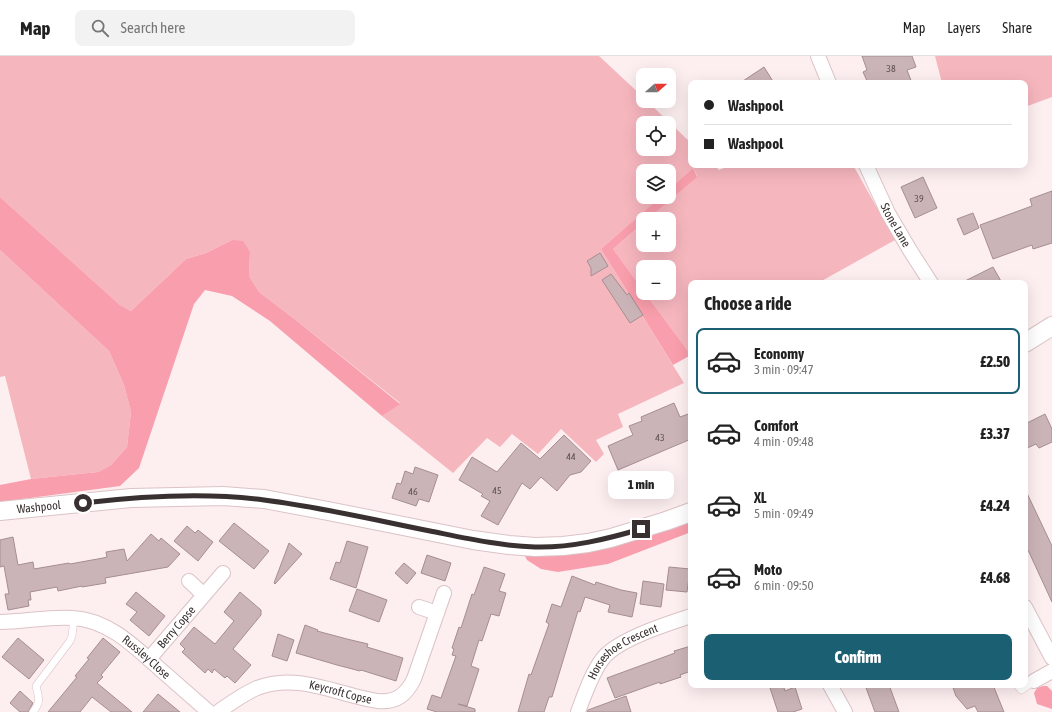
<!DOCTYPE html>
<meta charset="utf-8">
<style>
:root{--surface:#fff;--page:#f2f2f2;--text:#222;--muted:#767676;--line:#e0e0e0;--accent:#1b6072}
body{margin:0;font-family:"Asap Condensed",sans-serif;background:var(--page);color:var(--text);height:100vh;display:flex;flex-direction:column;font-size:15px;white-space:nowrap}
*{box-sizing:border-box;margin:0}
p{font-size:13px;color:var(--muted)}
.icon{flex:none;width:22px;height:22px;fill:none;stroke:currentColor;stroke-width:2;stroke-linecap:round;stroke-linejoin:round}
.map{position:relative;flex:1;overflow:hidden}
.details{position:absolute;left:688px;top:224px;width:340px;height:408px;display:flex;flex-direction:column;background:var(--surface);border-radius:8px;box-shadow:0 4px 16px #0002}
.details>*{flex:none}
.top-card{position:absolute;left:688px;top:24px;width:340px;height:88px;border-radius:8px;box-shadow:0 4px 16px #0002;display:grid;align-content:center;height:88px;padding:0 16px;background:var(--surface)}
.needle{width:26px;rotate:69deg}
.fabs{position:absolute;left:636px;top:12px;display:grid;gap:8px}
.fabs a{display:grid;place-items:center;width:40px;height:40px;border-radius:8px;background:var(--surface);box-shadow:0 4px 16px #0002;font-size:20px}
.end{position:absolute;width:18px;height:18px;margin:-9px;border:5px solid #393031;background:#fff;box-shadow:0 0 0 2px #fff}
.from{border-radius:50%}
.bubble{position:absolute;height:28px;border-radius:8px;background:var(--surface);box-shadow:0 4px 16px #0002;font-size:13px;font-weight:800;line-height:28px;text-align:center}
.top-card b{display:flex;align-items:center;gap:14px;height:38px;font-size:15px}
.top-card b+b{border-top:1px solid var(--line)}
.top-card i{width:10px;height:10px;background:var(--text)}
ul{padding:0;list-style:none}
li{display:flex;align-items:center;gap:12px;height:66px;margin:0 8px 6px;padding:0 8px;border:2px solid transparent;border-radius:8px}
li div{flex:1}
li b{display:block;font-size:15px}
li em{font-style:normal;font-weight:800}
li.on{border-color:var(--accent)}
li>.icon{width:36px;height:36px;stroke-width:1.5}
h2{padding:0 16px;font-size:18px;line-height:48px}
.button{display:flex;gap:8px;margin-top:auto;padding:8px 16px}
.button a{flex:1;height:46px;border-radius:8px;background:var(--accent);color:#fff;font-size:16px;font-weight:800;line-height:46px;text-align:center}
header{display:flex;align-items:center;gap:24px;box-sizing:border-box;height:56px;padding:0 20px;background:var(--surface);border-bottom:1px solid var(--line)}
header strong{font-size:19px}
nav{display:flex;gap:22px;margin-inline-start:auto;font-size:14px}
.search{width:280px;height:36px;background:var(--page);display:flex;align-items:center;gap:10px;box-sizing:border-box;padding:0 14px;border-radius:8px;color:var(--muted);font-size:15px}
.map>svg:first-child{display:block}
.green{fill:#f6b6be;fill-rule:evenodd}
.forest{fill:#f99eac}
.building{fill:#cbb4b7;stroke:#a58e91}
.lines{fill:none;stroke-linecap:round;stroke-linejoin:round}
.service-casing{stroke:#dbc3c6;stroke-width:8}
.minor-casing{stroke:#dbc3c6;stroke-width:16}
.tertiary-casing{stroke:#dbc3c6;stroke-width:20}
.service{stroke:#fff;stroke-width:7}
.minor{stroke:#fff;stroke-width:14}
.tertiary{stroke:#fff;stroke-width:18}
.route{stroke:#393031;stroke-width:5}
.labels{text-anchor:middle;stroke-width:3;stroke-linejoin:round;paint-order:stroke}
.number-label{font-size:10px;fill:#5e5152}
.street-label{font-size:12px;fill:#393031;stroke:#fff}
</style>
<header>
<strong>Map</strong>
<div class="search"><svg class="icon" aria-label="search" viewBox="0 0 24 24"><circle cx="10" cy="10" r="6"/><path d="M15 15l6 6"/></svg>Search here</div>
<nav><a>Map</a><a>Layers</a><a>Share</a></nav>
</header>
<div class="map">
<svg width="1052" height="656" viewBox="0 0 1052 656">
<rect width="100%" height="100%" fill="#fdeef0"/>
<path class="green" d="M0,0H599L643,41V45H647L691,87V109H714L719,114L732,109H853L895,184L818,227H691V299L645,237H669V211H643V234L613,193L643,167V189H669V163H648L697,120L693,112L669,133V115H643V141H660L601,193L684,327L618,358L623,371L596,384L604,398L596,406L561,373L538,398L512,378L500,391L487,382L453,417L382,360L400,347L297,265L259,236L249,220L250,196L232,184L206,197L186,203L131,255L120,249L0,141ZM643,67H669V93H643Z
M935,0H1052V41L1025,51V27H942Z
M0,194L109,295L124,329L131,356L127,391L111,409L98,416L31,423L5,320L0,321Z"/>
<path class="forest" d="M693,112L697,121L648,163H643V167L613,193L643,234V237H645L691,299L673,309L601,193L660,141H669V133Z
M0,141L120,249L131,255L186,203L206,197L232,184L243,185L250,196L249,220L259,236L297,265L400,348L382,360L270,265L232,240L205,234L194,248L139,412L120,430L0,446V429L31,423L98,416L111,409L127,391L131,356L124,329L109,295L0,194Z
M691,461V476L608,508L558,516L541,513L527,504L525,500L529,497Z
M1043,630H1047L1052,635V653L1037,648L1034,637L1037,632Z"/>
<path class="building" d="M862,0H912L916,11L907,14L912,27H868L863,16L867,14Z
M764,11L774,27H740Z
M923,121L937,152L915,162L901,131Z
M1052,135V187L1033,193L1032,189L993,203L980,169L1032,150L1030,143Z
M973,157L979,172L964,179L957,163Z
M600,197L608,210L591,220V212L587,205Z
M993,211L1002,227H961Z
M611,218L627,239L629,237L643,259L630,267L602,224Z
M674,347L680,361L691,357V383L618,414L608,390L633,379L629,370L642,365L641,361Z
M1045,358L1052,373V386L1039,392L1036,388L1025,393V368Z
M564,379L591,405L581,416L570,419L557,435L541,421L530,433L522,427L498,469L481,460L490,445L481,440L483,438L459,424L472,401L497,416L521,387L540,403Z
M415,411L438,419L429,446L419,443L416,450L392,442L397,427L401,428L405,415L413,418Z
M1025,433L1052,490V546L1028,494L1025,495Z
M234,467L269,495L254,513L219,485Z
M187,470L195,477L198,474L213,486L198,505L174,485Z
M151,478L159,485L161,482L180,498L168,511L105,522L106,527L82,531V530L58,535L57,531L30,536L31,544H28L29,550L8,554L5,538H9L4,510L0,511V484L13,481L18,509L33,506L34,513L69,507L70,508L103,502L107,501L106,496L124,493L127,505Z
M347,485L368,491L356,532L330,523L336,506L340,507Z
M289,487L302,498L275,528L274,527Z
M427,499L451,507L445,525L421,517Z
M404,507L416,517L407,528L395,517Z
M484,511L505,518L499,535L506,537L499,560L491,558L482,585L479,584L471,610L479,613L467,650L458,648L475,653V656H437L427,653L432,639L441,642L456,600L452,599L454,593L452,592L459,571L461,572L472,538L474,539Z
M669,511L690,513L687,536L666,534Z
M572,520L595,529L596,526L621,534L637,537L632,561L608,556L610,549L585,541L580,556L578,555L552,641H549L544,656H518L529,618L531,619L549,568L546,566L552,548L561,551Z
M643,525L664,528L661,551L640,548Z
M357,533L387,544L379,566L349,555Z
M136,536L165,560L149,580L130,564L137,556L126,548Z
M240,536L261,554V559L233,593L251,609L235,627L227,620L225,622L214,613L212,617L208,613L205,617L182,596L185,593L180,588L194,571L215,588L234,565L224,556Z
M305,569L318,574L317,575L347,583L368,588L367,591L403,602L396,625L361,614L360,615L337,609L296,597Z
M278,578L294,584L287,605L272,600Z
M18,582L44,604L29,623L2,601Z
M103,582L120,596L101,619L103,621L97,627L132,656H111L92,641L80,656H48L77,621L75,620L89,603L87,602Z
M691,590V615L680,619L681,621L660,628V626L615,642L607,622L675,597L674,595Z
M769,629H783L785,635L795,631L802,653L793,656H778Z
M865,629H889L899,656H875Z
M952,629H993L1004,656H978L975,650L967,653L956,640Z
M20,635L33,647L28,656H20L10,647Z
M158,638L180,656H143Z
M626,640L631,656H587L588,654Z"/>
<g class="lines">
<g class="service-casing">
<path id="service" d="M1017,629L1021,634L1034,625
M33,656C41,646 39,642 36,630L70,585L72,580L74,562"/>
</g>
<g class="minor-casing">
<g id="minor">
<path d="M818,0L829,27"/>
<path id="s1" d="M866,109L888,157L911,196L931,227"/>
<path d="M189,525L204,539"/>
<path d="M419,551L437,557"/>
<path d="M1025,551L1052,602"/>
<path id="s2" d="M0,566C24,566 49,560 73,562C109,564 135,591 161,614C177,628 193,642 209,656"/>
<path id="s3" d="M149,603L223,517"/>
<path d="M1034,625L1052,615"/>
<path d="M830,629L845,656"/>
<path id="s4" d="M218,656C231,647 243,638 257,632C288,620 318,630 347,638C357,641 367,643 377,645C396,647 406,639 414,623L444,537"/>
<path id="s5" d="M578,656C584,640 593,613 605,600C622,582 667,568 691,560"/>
</g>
</g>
<g class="tertiary-casing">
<g id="tertiary">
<path d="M1025,287L1052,270"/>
<path id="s6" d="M0,455L131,442L223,440L264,443L328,455L473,484L509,489L535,491L563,490L588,487L611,482L666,465L691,456"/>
</g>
</g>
<use href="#service" class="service"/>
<use href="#minor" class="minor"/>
<use href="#tertiary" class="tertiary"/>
</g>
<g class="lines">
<path class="route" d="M83,447C142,440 205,436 264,444C320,451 375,464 430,475C465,482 500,490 535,491C571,492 607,483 641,473"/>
</g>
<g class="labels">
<g class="number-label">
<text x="891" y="16">38</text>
<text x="919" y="146">39</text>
<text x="660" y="385">43</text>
<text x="571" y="404">44</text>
<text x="497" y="438">45</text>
<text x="413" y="439">46</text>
</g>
<g class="street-label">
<text dy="4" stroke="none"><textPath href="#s1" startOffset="67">Stone Lane</textPath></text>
<text dy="4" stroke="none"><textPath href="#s6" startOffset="39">Washpool</textPath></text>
<text dy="4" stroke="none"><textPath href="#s3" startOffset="42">Berry Copse</textPath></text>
<text dy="4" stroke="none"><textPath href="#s5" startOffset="79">Horseshoe Crescent</textPath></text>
<text dy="4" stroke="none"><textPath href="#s2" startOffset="158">Russley Close</textPath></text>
<text dy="4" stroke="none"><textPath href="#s4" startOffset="131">Keycroft Copse</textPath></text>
</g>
</g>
</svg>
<div class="fabs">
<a><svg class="needle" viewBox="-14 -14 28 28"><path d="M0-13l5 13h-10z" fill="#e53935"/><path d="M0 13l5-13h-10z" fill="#767676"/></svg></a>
<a><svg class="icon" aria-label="locate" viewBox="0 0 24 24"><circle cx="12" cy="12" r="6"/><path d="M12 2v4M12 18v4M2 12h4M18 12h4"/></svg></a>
<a><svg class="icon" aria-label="layers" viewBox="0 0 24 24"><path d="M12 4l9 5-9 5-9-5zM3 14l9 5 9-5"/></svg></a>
<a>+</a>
<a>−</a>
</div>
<i class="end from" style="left:83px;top:447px"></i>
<i class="end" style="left:641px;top:473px"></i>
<div class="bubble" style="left:608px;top:415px;width:66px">1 min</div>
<div class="top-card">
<b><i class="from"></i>Washpool</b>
<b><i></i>Washpool</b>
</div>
<section class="details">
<h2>Choose a ride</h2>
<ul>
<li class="on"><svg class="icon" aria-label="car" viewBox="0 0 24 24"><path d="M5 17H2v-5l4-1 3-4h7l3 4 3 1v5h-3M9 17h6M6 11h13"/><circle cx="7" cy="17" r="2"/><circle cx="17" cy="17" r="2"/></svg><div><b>Economy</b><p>3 min · 09:47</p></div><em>£2.50</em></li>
<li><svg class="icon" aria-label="car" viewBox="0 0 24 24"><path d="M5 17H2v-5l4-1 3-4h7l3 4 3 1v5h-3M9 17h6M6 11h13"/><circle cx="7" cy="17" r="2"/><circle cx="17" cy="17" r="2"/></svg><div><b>Comfort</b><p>4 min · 09:48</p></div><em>£3.37</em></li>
<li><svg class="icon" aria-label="car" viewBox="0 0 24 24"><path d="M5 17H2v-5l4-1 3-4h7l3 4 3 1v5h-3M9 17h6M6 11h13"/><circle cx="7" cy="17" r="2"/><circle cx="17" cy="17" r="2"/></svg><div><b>XL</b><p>5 min · 09:49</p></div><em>£4.24</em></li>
<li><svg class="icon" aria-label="car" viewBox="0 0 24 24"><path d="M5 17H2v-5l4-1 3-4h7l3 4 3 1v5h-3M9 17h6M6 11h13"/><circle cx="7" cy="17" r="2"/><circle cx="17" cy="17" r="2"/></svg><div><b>Moto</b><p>6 min · 09:50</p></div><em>£4.68</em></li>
</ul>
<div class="button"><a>Confirm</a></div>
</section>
</div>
